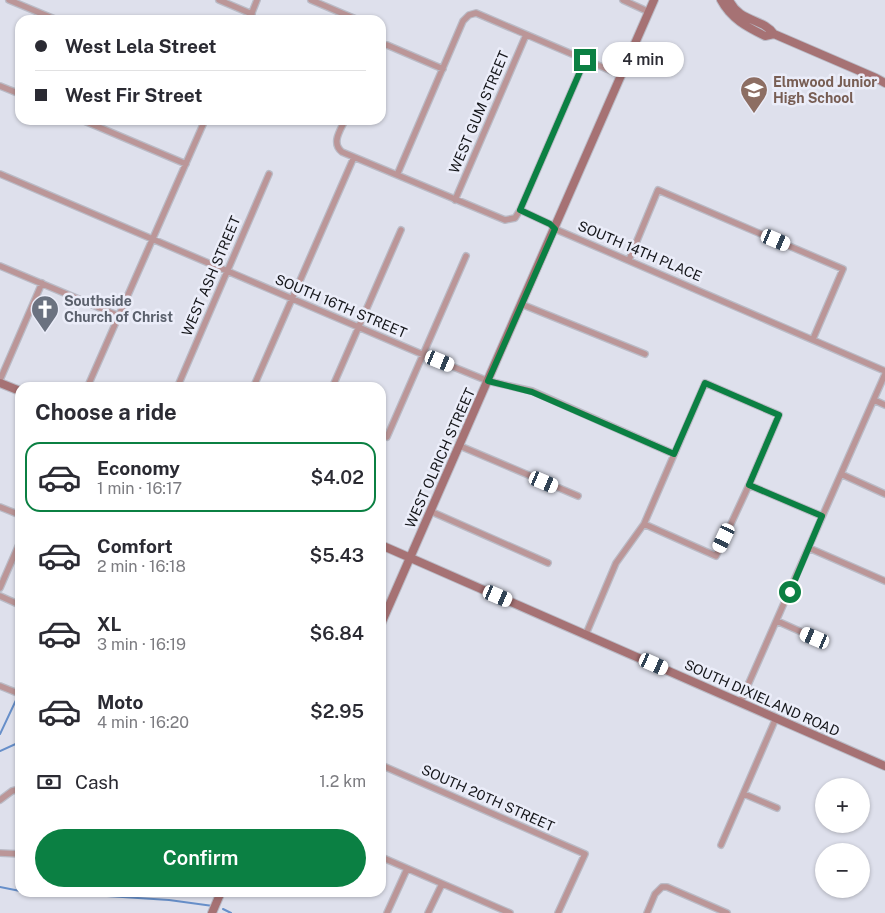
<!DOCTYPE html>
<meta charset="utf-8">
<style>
:root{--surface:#fff;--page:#f7f7f7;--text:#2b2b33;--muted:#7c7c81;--line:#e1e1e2;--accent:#0b8043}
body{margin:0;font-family:"Public Sans",sans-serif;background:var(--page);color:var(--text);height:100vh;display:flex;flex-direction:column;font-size:19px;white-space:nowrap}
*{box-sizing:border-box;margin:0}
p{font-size:16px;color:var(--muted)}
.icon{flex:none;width:28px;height:28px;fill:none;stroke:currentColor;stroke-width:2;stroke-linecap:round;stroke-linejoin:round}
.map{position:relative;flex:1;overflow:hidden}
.sheet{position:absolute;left:15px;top:382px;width:371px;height:515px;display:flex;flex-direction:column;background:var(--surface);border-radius:15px;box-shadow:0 1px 4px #0004}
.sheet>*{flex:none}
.guide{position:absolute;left:15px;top:15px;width:371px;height:110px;border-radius:15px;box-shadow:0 1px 4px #0004;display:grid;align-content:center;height:110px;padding:0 20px;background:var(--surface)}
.fabs{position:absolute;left:815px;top:778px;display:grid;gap:10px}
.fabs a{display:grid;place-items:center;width:55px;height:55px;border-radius:50%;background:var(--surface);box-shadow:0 1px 4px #0004;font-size:25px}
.end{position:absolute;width:22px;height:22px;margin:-11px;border:6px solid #0b8043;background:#fff;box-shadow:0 0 0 2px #fff}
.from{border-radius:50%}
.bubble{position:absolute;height:35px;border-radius:18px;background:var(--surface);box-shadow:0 1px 4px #0004;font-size:16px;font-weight:600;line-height:35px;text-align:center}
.car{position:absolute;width:15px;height:30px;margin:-15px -8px;border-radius:6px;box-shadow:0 0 4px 1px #0007;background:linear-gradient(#fff 24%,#345 0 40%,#fff 0 76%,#345 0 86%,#fff 0)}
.guide b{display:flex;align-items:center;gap:18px;height:48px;font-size:19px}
.guide b+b{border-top:1px solid var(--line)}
.guide i{width:12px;height:12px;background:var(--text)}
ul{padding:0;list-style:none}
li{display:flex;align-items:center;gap:15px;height:70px;margin:0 10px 8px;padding:0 10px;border:2px solid transparent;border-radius:15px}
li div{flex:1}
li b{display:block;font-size:19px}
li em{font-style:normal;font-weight:600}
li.selected{border-color:var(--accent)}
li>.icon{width:45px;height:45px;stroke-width:1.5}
h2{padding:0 20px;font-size:22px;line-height:60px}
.pay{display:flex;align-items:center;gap:12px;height:55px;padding:0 20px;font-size:19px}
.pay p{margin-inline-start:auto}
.action{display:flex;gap:10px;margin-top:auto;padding:10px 20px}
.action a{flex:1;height:58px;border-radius:30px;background:var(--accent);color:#fff;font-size:20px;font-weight:600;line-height:58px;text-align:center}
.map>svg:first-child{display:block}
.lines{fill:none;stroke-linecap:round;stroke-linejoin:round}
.stream{stroke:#678fc9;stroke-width:2}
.street-casing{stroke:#babbc6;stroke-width:8}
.secondary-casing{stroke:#babbc6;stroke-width:10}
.street{stroke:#bb9698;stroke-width:5.5}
.secondary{stroke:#a67274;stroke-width:8}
.route{stroke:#0b8043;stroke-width:6}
.labels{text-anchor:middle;stroke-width:5;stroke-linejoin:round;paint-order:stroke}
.education-label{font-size:14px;font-weight:bold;fill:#785e54;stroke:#ebedf9;text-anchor:start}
.street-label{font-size:14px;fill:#141519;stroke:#ebedf9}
.worship-label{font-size:14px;font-weight:bold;fill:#5b616d;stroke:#ebedf9;text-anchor:start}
</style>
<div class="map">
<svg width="885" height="913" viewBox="0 0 885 913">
<rect width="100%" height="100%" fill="#dee0ec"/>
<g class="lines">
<path class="stream" d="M0,734L17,698
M0,751L20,742
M0,887L20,891
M45,892L169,900L213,906
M223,909L231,913"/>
<g class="street-casing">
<path id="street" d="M9,0L57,20
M219,0L252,14
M311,0L358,20
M623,0L649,12
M249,20L257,0
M381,46L387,45L443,69
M0,86L20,94
M82,120L186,164
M345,120C340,131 331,143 342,152L505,220L515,218L520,210L550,224L555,229L885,371
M0,174L424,355L488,381L532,391L674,454
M397,175L463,21L469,15L476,13L621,75
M455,200L526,35
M520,210L585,60
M629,260L658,190L843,269L813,339
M0,266L119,316
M521,304L645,354
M0,380L42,283
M87,388L205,120
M177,388L269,174
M253,388L354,157
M332,388L401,230
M874,400L885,405
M387,437L466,256
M460,446L578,496
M841,474L885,494
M749,485L822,516
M0,507L20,515
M430,511L548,563
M809,548L885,581
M0,588L20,542
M0,596L20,605
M777,621L815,638
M586,634L616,563L644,524L705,383L779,415L749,485L716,556L644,524
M0,686L20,694
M740,703L885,374
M381,765L585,854L558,913
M744,794L777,808
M0,800L12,791L20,789
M721,845L776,718
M0,853L20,854
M381,857L510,913
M387,913L407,869
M428,913L442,884
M647,913L655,894L662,887H667L727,913"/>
</g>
<g class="secondary-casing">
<path id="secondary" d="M721,0C731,19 747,27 765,36L774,34
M729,0C740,23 763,18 774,34L876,78L885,83
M0,383L20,391
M381,545L885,766
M381,624L654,0
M212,913L221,892"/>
</g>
<use href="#street" class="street"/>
<use href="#secondary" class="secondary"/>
</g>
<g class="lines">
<path class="route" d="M585,60L520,210L550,224L555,229L488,381L532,392L674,454L705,383L779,415L749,485L822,516L790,592"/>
</g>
<defs>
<g id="school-pin" transform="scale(1.4375)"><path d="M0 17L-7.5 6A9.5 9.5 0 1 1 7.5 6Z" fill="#8d6e63" stroke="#ebedf9"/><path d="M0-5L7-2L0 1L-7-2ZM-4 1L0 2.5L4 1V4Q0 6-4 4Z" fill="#fff"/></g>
<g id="church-pin" transform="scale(1.4375)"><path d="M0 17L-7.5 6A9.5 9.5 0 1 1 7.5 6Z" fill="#6b7280" stroke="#ebedf9"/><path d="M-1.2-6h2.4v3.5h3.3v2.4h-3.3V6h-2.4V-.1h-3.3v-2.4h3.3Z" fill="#fff"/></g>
</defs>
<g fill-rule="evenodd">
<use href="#school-pin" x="754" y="90"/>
<use href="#church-pin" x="45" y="309"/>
</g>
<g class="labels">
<g class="education-label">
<text x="773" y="87">Elmwood Junior<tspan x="773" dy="16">High School</tspan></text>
</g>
<g class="street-label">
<text transform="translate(479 112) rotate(-67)" y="5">WEST GUM STREET</text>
<text transform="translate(640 251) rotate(23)" y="5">SOUTH 14TH PLACE</text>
<text transform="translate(211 276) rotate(-67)" y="5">WEST ASH STREET</text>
<text transform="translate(341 306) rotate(23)" y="5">SOUTH 16TH STREET</text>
<text transform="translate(440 458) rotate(-66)" y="5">WEST OLRICH STREET</text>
<text transform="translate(762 698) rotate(24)" y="5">SOUTH DIXIELAND ROAD</text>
<text transform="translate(488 798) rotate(24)" y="5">SOUTH 20TH STREET</text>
</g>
<g class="worship-label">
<text x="64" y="306">Southside<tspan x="64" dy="16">Church of Christ</tspan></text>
</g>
</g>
</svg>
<div class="fabs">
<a>+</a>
<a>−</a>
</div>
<i class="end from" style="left:790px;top:592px"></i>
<i class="end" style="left:585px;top:60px"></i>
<div class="bubble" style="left:602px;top:42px;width:82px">4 min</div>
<i class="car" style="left:776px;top:240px;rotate:113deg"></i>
<i class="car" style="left:440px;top:361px;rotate:112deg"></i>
<i class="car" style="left:544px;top:482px;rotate:113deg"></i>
<i class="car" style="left:724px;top:538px;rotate:205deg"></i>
<i class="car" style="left:498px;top:596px;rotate:113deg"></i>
<i class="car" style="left:815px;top:638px;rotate:293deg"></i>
<i class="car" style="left:654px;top:664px;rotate:114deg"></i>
<div class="guide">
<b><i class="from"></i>West Lela Street</b>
<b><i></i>West Fir Street</b>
</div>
<section class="sheet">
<h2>Choose a ride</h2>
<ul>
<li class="selected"><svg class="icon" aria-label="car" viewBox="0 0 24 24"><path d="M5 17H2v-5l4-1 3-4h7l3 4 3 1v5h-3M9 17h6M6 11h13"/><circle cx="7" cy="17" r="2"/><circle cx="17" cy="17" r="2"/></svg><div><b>Economy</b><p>1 min · 16:17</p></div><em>$4.02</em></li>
<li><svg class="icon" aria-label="car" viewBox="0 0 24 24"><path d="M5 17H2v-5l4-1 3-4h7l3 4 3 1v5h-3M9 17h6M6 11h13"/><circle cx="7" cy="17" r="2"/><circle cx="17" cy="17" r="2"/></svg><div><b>Comfort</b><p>2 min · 16:18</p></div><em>$5.43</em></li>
<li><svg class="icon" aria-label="car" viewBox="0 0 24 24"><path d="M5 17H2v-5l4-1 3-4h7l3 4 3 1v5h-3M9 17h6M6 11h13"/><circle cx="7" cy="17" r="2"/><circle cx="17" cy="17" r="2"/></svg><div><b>XL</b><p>3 min · 16:19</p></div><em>$6.84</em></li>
<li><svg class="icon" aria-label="car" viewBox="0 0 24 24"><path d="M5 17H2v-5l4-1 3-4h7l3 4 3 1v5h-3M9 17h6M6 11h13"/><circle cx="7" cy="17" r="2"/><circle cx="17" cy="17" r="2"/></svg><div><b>Moto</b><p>4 min · 16:20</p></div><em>$2.95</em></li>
</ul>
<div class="pay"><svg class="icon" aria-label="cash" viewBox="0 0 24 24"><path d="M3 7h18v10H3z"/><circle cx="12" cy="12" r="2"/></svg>Cash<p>1.2 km</p></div>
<div class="action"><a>Confirm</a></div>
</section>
</div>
